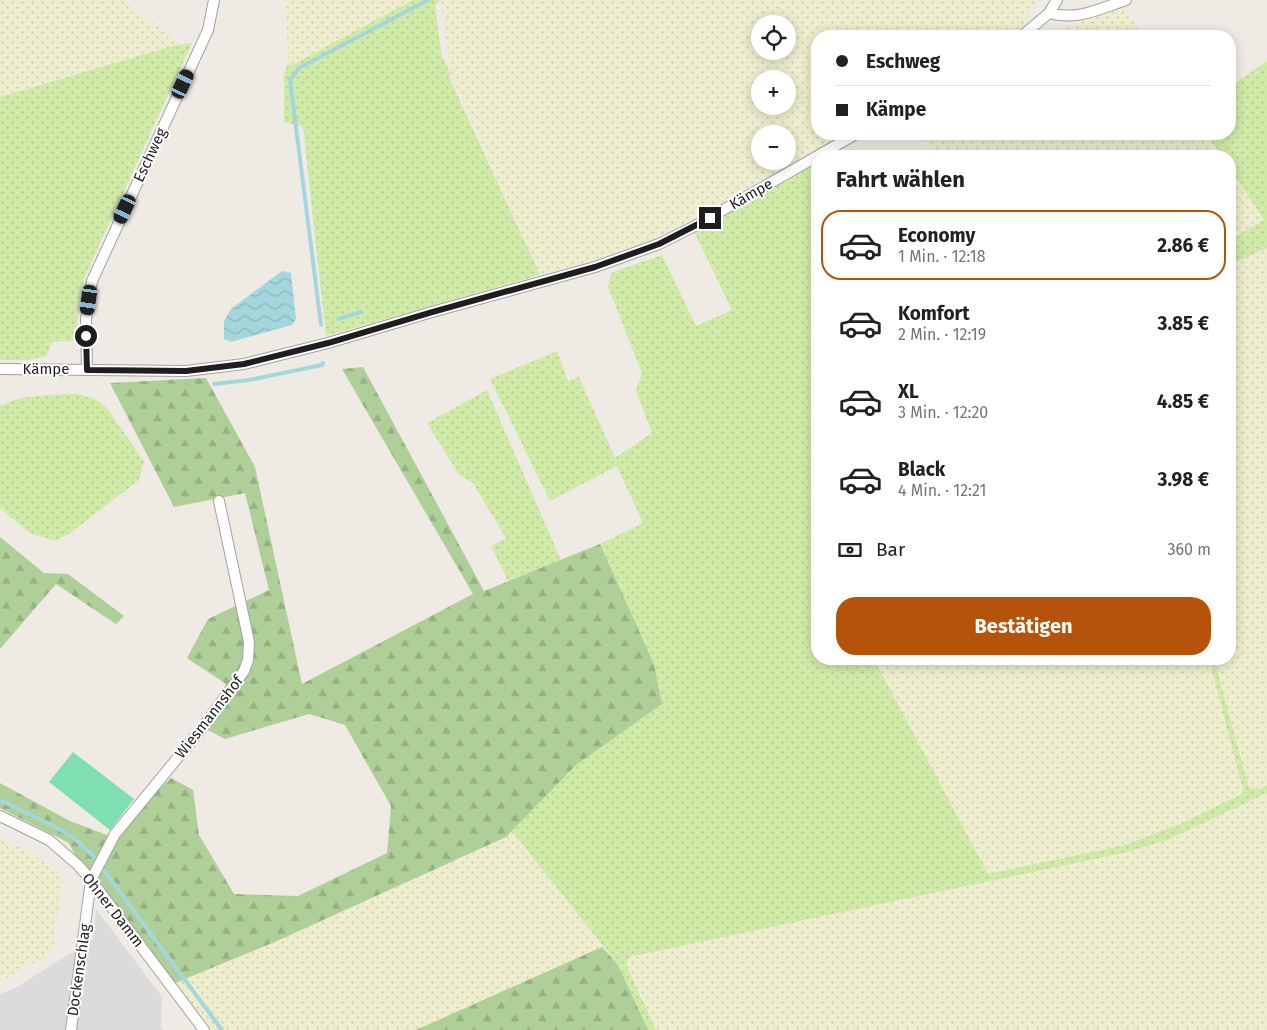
<!DOCTYPE html>
<html lang="de">
<meta charset="utf-8">
<style>
:root{--surface:#fff;--page:#f6f6f6;--text:#202124;--muted:#757577;--line:#e0e0e0;--accent:#b45309}
body{margin:0;font-family:"Fira Sans",sans-serif;background:var(--page);color:var(--text);height:100vh;display:flex;flex-direction:column;font-size:19px;white-space:nowrap}
*{box-sizing:border-box;margin:0}
p{font-size:16px;color:var(--muted)}
.icon{flex:none;width:28px;height:28px;fill:none;stroke:currentColor;stroke-width:2;stroke-linecap:round;stroke-linejoin:round}
.map{position:relative;flex:1;overflow:hidden}
.sheet{position:absolute;left:811px;top:150px;width:425px;height:515px;display:flex;flex-direction:column;background:var(--surface);border-radius:20px;box-shadow:0 2px 12px #0003}
.sheet>*{flex:none}
.top-card{position:absolute;left:811px;top:30px;width:425px;height:110px;border-radius:20px;box-shadow:0 2px 12px #0003;display:grid;align-content:center;height:110px;padding:0 25px;background:var(--surface)}
.buttons{position:absolute;left:751px;top:15px;display:grid;gap:10px}
.buttons a{display:grid;place-items:center;width:45px;height:45px;border-radius:50%;background:var(--surface);box-shadow:0 2px 12px #0003;font-size:25px}
.end{position:absolute;width:22px;height:22px;margin:-11px;border:6px solid #1e1e1e;background:#fff;box-shadow:0 0 0 2px #fff}
.from{border-radius:50%}
.car{position:absolute;width:15px;height:30px;margin:-15px -8px;border-radius:6px;box-shadow:0 0 4px 1px #0007;background:linear-gradient(#222 24%,#8ab4d8 0 40%,#222 0 76%,#8ab4d8 0 86%,#222 0)}
.top-card b{display:flex;align-items:center;gap:18px;height:48px;font-size:19px}
.top-card b+b{border-top:1px solid var(--line)}
.top-card i{width:12px;height:12px;background:var(--text)}
ul{padding:0;list-style:none}
li{display:flex;align-items:center;gap:15px;height:70px;margin:0 10px 8px;padding:0 15px;border:2px solid transparent;border-radius:20px}
li div{flex:1}
li b{display:block;font-size:19px}
li em{font-style:normal;font-weight:700}
li.selected{border-color:var(--accent)}
li>.icon{width:45px;height:45px;stroke-width:1.5}
h2{padding:0 25px;font-size:22px;line-height:60px}
.pay{display:flex;align-items:center;gap:12px;height:55px;padding:0 25px;font-size:19px}
.pay p{margin-inline-start:auto}
.primary-button{display:flex;gap:10px;margin-top:auto;padding:10px 25px}
.primary-button a{flex:1;height:58px;border-radius:20px;background:var(--accent);color:#fff;font-size:20px;font-weight:700;line-height:58px;text-align:center}
.map>svg:first-child{display:block}
.residential{fill:#dcdbdb}
.farmland{fill:url(#farmland-dots);fill-rule:evenodd}
.grass{fill:url(#grass-dots)}
.forest{fill:url(#forest-firs)}
.pitch{fill:#80dfb0}
.water{fill:url(#water-waves)}
.lines{fill:none;stroke-linecap:round;stroke-linejoin:round}
.stream{stroke:#a3d7dd;stroke-width:4}
.minor-casing{stroke:#a2a2a2;stroke-width:12}
.minor{stroke:#fff;stroke-width:10}
.route{stroke:#1e1e1e;stroke-width:6}
.labels{text-anchor:middle;stroke-width:4;stroke-linejoin:round;paint-order:stroke}
.street-label{font-size:15px;fill:#1e1e1e;stroke:#fff}
</style>
<div class="map">
<svg width="1267" height="1030" viewBox="0 0 1267 1030">
<defs>
<pattern id="farmland-dots" width="8" height="8" patternUnits="userSpaceOnUse" patternTransform="scale(1.25)"><rect width="8" height="8" fill="#eeedce"/><path d="M2 2h.1M6 6h.1" fill="none" stroke="#cccbb0" stroke-width="1.8" stroke-linecap="round"/></pattern>
<pattern id="grass-dots" width="8" height="8" patternUnits="userSpaceOnUse" patternTransform="scale(1.25)"><rect width="8" height="8" fill="#d0eaa8"/><path d="M2 2h.1M6 6h.1" fill="none" stroke="#b2c890" stroke-width="1.8" stroke-linecap="round"/></pattern>
<pattern id="forest-firs" width="22" height="20" patternUnits="userSpaceOnUse" patternTransform="scale(1.25)"><rect width="22" height="20" fill="#aecf97"/><path d="M5 1l3.5 6h-7zM16 11l3.5 6h-7z" fill="#95b182"/></pattern>
<pattern id="water-waves" width="16" height="10" patternUnits="userSpaceOnUse" patternTransform="scale(1.25)"><rect width="16" height="10" fill="#a3d7dd"/><path d="M0 5q4-4 8 0t8 0" fill="none" stroke="#8cb8bd"/></pattern>
</defs>
<rect width="100%" height="100%" fill="#efeae3"/>
<path class="residential" d="M96,909L162,997L161,1026L163,1030H0V994L17,987L93,939Z"/>
<path class="farmland" d="M0,0H127L132,11L174,35L176,45L0,97Z
M283,0H413L292,65L288,63L286,5Z
M441,0H1037L1022,27L1009,36H818V134H843L689,221L655,238L584,263L540,275L451,75ZM760,24H788V51H760ZM760,79H788V106H760ZM760,134H788V161H760Z
M1123,6L1143,36H1043H1044Z
M922,134H1207L1222,156H937Z
M1230,168L1264,220L1230,240Z
M1267,248V785L1260,789L1249,788L1214,659H1230V265Z
M874,659H1209L1244,793L1180,824L1125,845L988,874Z
M1267,793V1030H656L626,965L629,957L1128,852L1167,840Z
M512,831L602,947L416,1030H210L173,984L277,941L506,837Z
M0,837L33,854L63,877L52,952L0,982Z"/>
<path class="grass" d="M413,0H440L435,6L442,56L451,75L449,77L540,275L326,336L303,127L284,122V74L288,63L292,65Z
M192,43L84,278L78,306L77,341L52,342L46,356L29,360H0V97L176,45Z
M1267,61V248L1230,265V240L1264,220L1230,168V156H1222L1207,134H1230V82L1232,85Z
M817,163V260L810,264L818,282V659H874L988,874L1125,845L1180,824L1244,793L1209,659H1214L1249,788L1260,789L1267,785V793L1167,840L1128,852L629,957L626,965L656,1030H648L618,965L512,831L576,765L662,704L654,664L600,544L643,523L617,466L550,501L490,379L557,351L568,381L579,377L615,458L652,433L636,391L642,373L608,287L611,273L662,255L696,326L732,310L695,233Z
M487,390L561,560L508,581L491,546L506,538L473,483L459,475L427,423Z
M79,394L97,400L106,407L144,461L139,480L69,534L55,541L30,533L0,508V406C24,394 52,395 79,394Z"/>
<path class="forest" d="M363,367L484,591L600,544L654,664L662,704L576,765L506,837L277,941L173,984L79,863L69,843L0,808V783L70,821L107,835L171,778L193,790L199,835L234,894L298,896L387,853L391,806L345,725L309,714L225,739L208,730L226,684L187,658L208,619L269,590L245,493L174,507L110,383L206,378L255,467L302,684L473,594L342,369Z
M0,537L44,573L68,574L124,616L116,624L56,584L0,649Z
M602,947L618,965L648,1030H416Z"/>
<path class="pitch" d="M73,752L134,799L110,830L49,782Z"/>
<path class="water" d="M282,271L291,273L296,319L292,325L231,342L224,339V321L231,309Z"/>
<g class="lines">
<path class="stream" d="M338,319L361,312
M321,325L290,80L299,68L428,0
M214,384L249,380L322,365L323,363
M0,800L58,828L75,839L94,857L222,1030"/>
<g class="minor-casing">
<path id="minor" d="M1049,13C1077,21 1099,9 1126,0
M1022,36L1049,13L1057,0
M0,369L186,371L244,364L328,343L432,312L595,267L659,244L695,226L856,134
M87,369L86,319L92,281L208,30L214,0
M0,816L49,840L78,865L91,880L204,1030
M71,1030L91,880L115,834L203,727L244,671L248,660L249,642L219,501"/>
</g>
<use href="#minor" class="minor"/>
</g>
<g class="lines">
<path class="route" d="M86,336L87,370L186,371L244,364L328,343L432,312L595,267L659,244L710,218"/>
</g>
<g class="labels">
<g class="street-label">
<text transform="translate(150 155) rotate(-65)" y="5">Eschweg</text>
<text transform="translate(751 194) rotate(-30)" y="5">Kämpe</text>
<text x="46" y="374">Kämpe</text>
<text transform="translate(209 717) rotate(-52)" y="5">Wiesmannshof</text>
<text transform="translate(113 910) rotate(52)" y="5">Ohner Damm</text>
<text transform="translate(79 970) rotate(-82)" y="5">Dockenschlag</text>
</g>
</g>
</svg>
<div class="buttons">
<a><svg class="icon" aria-label="locate" viewBox="0 0 24 24"><circle cx="12" cy="12" r="6"/><path d="M12 2v4M12 18v4M2 12h4M18 12h4"/></svg></a>
<a>+</a>
<a>−</a>
</div>
<i class="end from" style="left:86px;top:336px"></i>
<i class="end" style="left:710px;top:218px"></i>
<i class="car" style="left:183px;top:84px;rotate:25deg"></i>
<i class="car" style="left:125px;top:209px;rotate:205deg"></i>
<i class="car" style="left:89px;top:300px;rotate:188deg"></i>
<div class="top-card">
<b><i class="from"></i>Eschweg</b>
<b><i></i>Kämpe</b>
</div>
<section class="sheet">
<h2>Fahrt wählen</h2>
<ul>
<li class="selected"><svg class="icon" aria-label="car" viewBox="0 0 24 24"><path d="M5 17H2v-5l4-1 3-4h7l3 4 3 1v5h-3M9 17h6M6 11h13"/><circle cx="7" cy="17" r="2"/><circle cx="17" cy="17" r="2"/></svg><div><b>Economy</b><p>1 Min. · 12:18</p></div><em>2.86 €</em></li>
<li><svg class="icon" aria-label="car" viewBox="0 0 24 24"><path d="M5 17H2v-5l4-1 3-4h7l3 4 3 1v5h-3M9 17h6M6 11h13"/><circle cx="7" cy="17" r="2"/><circle cx="17" cy="17" r="2"/></svg><div><b>Komfort</b><p>2 Min. · 12:19</p></div><em>3.85 €</em></li>
<li><svg class="icon" aria-label="car" viewBox="0 0 24 24"><path d="M5 17H2v-5l4-1 3-4h7l3 4 3 1v5h-3M9 17h6M6 11h13"/><circle cx="7" cy="17" r="2"/><circle cx="17" cy="17" r="2"/></svg><div><b>XL</b><p>3 Min. · 12:20</p></div><em>4.85 €</em></li>
<li><svg class="icon" aria-label="car" viewBox="0 0 24 24"><path d="M5 17H2v-5l4-1 3-4h7l3 4 3 1v5h-3M9 17h6M6 11h13"/><circle cx="7" cy="17" r="2"/><circle cx="17" cy="17" r="2"/></svg><div><b>Black</b><p>4 Min. · 12:21</p></div><em>3.98 €</em></li>
</ul>
<div class="pay"><svg class="icon" aria-label="cash" viewBox="0 0 24 24"><path d="M3 7h18v10H3z"/><circle cx="12" cy="12" r="2"/></svg>Bar<p>360 m</p></div>
<div class="primary-button"><a>Bestätigen</a></div>
</section>
</div>
